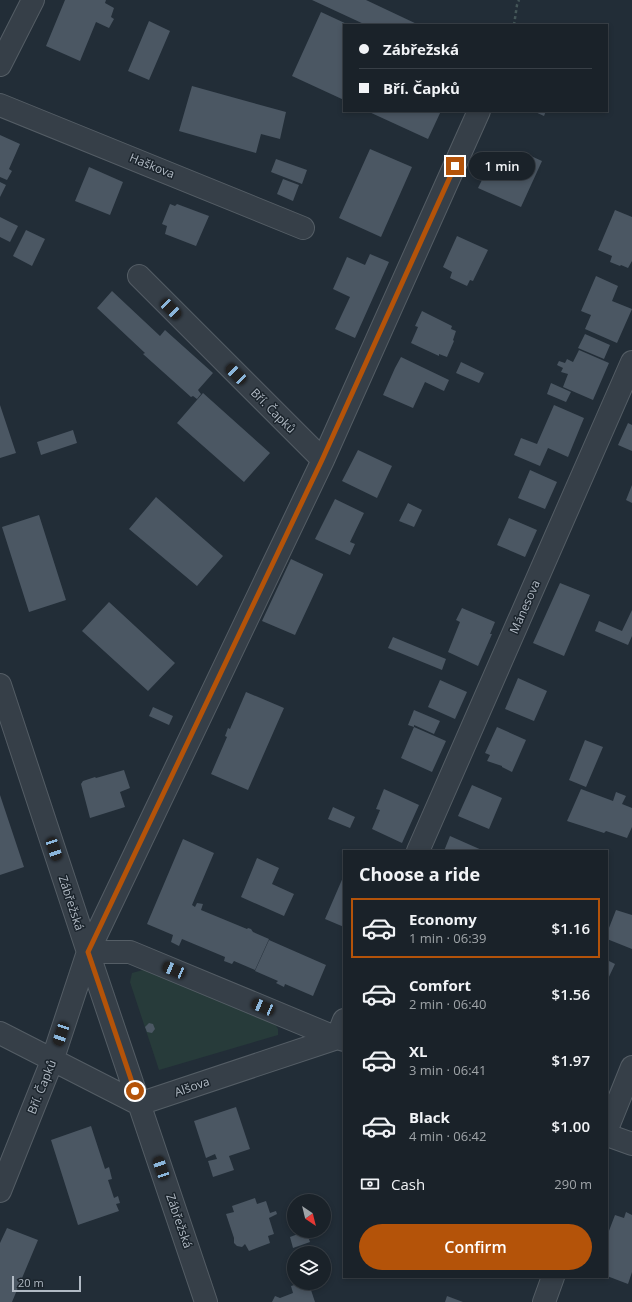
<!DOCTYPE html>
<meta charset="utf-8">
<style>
:root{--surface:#1a2229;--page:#232a31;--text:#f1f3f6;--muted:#9fa4a8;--line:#383f46;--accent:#b45309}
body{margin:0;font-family:"Open Sans",sans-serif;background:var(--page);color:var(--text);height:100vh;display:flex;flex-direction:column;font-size:15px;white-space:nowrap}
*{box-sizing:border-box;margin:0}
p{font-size:13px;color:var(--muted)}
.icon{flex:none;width:22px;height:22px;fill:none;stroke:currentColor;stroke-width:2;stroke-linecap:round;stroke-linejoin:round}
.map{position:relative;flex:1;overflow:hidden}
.drawer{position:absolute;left:343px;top:850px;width:265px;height:428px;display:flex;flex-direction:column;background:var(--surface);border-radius:0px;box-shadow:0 2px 6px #0003,0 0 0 1px var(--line)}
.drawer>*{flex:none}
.hud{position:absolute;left:343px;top:24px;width:265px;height:88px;border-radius:0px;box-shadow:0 2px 6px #0003,0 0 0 1px var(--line);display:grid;align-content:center;height:88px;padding:0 16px;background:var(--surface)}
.needle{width:26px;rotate:145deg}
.controls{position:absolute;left:287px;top:1194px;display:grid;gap:8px}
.controls a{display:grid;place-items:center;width:44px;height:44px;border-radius:50%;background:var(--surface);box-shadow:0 2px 6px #0003,0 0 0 1px var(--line);font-size:20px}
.scale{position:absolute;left:12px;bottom:10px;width:69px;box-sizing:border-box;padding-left:4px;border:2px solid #b1bac4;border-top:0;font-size:11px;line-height:14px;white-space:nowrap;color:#b1bac4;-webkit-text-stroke:3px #1b242c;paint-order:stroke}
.end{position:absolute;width:18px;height:18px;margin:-9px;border:5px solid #b45309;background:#fff;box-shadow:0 0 0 2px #fff}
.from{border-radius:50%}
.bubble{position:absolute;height:28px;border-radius:14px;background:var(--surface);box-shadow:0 2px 6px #0003,0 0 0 1px var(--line);font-size:13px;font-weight:600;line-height:28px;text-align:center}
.car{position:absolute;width:12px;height:24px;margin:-12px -6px;border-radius:5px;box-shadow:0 0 3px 1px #0007;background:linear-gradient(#222 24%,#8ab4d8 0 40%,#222 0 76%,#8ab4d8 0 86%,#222 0)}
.hud b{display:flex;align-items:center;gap:14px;height:38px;font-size:15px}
.hud b+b{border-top:1px solid var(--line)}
.hud i{width:10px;height:10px;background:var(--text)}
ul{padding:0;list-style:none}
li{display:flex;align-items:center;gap:12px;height:60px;margin:0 8px 6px;padding:0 8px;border:2px solid transparent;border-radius:0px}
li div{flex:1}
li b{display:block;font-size:15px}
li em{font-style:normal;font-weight:600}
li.on{border-color:var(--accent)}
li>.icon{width:36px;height:36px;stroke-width:1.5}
h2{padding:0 16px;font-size:18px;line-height:48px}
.pay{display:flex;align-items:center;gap:10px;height:44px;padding:0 16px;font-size:15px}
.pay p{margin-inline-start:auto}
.action{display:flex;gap:8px;margin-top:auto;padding:8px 16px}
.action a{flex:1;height:46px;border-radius:24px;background:var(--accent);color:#fff;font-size:16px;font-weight:600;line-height:46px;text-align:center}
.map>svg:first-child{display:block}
.green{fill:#273b3a}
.building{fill:#4b5763}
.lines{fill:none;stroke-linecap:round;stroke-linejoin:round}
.street-casing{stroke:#545d65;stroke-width:24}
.path{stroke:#445658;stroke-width:2.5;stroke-dasharray:3 3;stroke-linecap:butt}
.street{stroke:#363f48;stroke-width:22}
.route{stroke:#b45309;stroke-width:5}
.labels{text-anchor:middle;stroke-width:3;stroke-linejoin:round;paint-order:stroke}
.street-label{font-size:12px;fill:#b1bac4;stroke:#1b242c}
</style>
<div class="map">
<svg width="632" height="1302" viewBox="0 0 632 1302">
<rect width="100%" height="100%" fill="#222d37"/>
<path class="green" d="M150,968L273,1021L278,1029V1035L159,1070L130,982L132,973Z"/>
<path class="building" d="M65,0H106L105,3L114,8L111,17L114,19L109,28L96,22L80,61L46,46Z
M312,0H366L419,25H366Z
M321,12L349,25H344V100L292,76Z
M149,21L170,31L149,80L128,71Z
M192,86L286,112L280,139L261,134L256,153L179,131Z
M367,111H441L428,139Z
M533,111H551L550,113L546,111L544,116Z
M0,135L20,144L9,169L12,171L7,180L0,177Z
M370,149L412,167L381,237L339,218Z
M520,151L542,161L521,207L478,188L495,154L515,162Z
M276,159L307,170L302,184L271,172Z
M89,167L123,182L110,215L75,201Z
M283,179L299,185L293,201L277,194Z
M0,182L6,185L0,197Z
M170,204L175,206L177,204L209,216L196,246L165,234L167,226L162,224Z
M615,210L632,217V261L628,268L621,265L620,266L610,262L612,256L598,250Z
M0,217L18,226L10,242L0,237Z
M26,230L45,239L32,266L13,256Z
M457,236L488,250L473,281L470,280L467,286L450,278L452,272L443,267Z
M370,254L389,262L355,338L335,329L350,297L333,289L347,257L365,265Z
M596,276L618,286L612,301L632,309L617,343L585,329L591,315L581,311Z
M112,291L160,336L165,330L213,373L198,390L201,394L197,399L193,396L191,397L143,354L145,353L97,308Z
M422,311L452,326L451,329L456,331L453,340L454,341L447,357L439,354V356L411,343L418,327L415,326Z
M585,334L610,345L604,359L578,348Z
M579,350L609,363L593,400L563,387L568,374L561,372L563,368L557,365L559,361L565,363L567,359L573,362Z
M401,357L449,380L444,391L425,382L413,408L383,395L395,368Z
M461,362L484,373L479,383L456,373Z
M551,383L571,392L566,402L547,394Z
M203,393L270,453L244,482L177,423Z
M0,405L16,453L0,458Z
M554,405L584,418L568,457L548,448L540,466L514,455L521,438L537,444Z
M628,423L632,425V451L618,445Z
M73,430L77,443L41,455L37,442Z
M358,450L392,466L377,498L342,481Z
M530,470L557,482L545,509L518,498Z
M632,485V503L626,500Z
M156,497L223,556L197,586L129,529Z
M335,499L364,513L350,542L355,544L350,555L315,539Z
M408,503L422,510L414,527L399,521Z
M39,515L66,600L29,612L2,527Z
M509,518L537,530L525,557L497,545Z
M291,559L323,574V575L295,635L262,621Z
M560,583L590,595L564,656L533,643Z
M109,602L175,663L148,691L82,631Z
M462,608L495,622L490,634H492L478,666L448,652L460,622L456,620Z
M632,610V636L628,645L595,631L599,621L622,631Z
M393,637L446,659L442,670L388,648Z
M518,678L547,691L534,721L505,709Z
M440,680L467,692L455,719L428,707Z
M246,692L284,708L248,790L211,774L227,737L225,736L228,728L230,729Z
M153,707L173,716L169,725L149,716Z
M414,710L440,721L434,734L414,725V727L446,741L432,772L401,758L414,727L408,725Z
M497,727L526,740L512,772L502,767V766L487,761L490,755L485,753Z
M585,740L603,747L586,787L569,780Z
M124,770L130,788L120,792L125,807L90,818L81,784L83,781L95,777L96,778Z
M472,785L502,798L489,829L458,816Z
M384,789L419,805L402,843L372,829L380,810L376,809Z
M581,789L613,801L616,792L626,796L622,804L632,808V827L627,838L606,831L604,833L567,821Z
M0,795L24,867L0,875Z
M333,807L355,817L350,828L328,819Z
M450,836L484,851H444Z
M183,839L214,853L192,905L195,907L197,903L203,904L201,910L247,929L248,928L251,929L253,932L269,939L255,970L234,961L232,964L224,961L225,957L182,939L179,946L171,942L173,935L147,924Z
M257,858L279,868L272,884L294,894L284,916L241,897Z
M344,875V927L325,919Z
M616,910L632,915V949L607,939V933Z
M269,940L326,965L313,996L285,984L284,987L276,983L278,981L255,971Z
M607,960L615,964L607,981Z
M149,1023L153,1024L155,1029L152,1033L147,1032L145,1027Z
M236,1107L250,1149L229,1156L234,1170L213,1177L208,1161L217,1159L215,1154L206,1158L194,1121Z
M91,1126L105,1169L109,1167L112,1179L108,1180L114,1198L118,1196L120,1203L116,1204L119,1211L78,1225L51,1140Z
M255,1198L257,1204L266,1201L270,1213L276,1211L277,1214L269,1218L274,1234L268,1236L270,1243L249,1251L245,1244L242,1247L237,1246L234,1243V1238L226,1214L234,1212L232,1206Z
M626,1212L632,1215V1272L628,1284L607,1276V1236L615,1215L624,1218Z
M7,1228L38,1240L12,1302H0V1243Z
M306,1231L310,1242L293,1248L290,1237Z
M301,1283L304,1284V1283H311L310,1287L315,1302H272L275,1296L280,1298L293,1293L291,1286Z
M447,1296L463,1302H445Z"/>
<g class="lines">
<g class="street-casing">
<path id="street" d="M0,65L33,0
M0,105L303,228
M139,276L323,460
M0,685L88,952L206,1302
M418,851L632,362
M88,952H130L337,1038L344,1020
M0,1033L139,1104L337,1038L344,1040
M607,1129L632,1067
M607,1135L632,1144
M0,1191L52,1061L88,952L323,460L479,111
M544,1302L553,1277"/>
</g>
<path class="path" d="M514,25L517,5L519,0"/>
<use href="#street" class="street"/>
</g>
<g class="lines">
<path class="route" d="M135,1091L88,952L322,460L455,166"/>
</g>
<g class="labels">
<g class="street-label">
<text transform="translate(152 166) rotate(22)" y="4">Haškova</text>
<text transform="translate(273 411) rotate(45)" y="4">Bří. Čapků</text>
<text transform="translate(525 607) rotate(-66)" y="4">Mánesova</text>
<text transform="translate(71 903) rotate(72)" y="4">Zábřežská</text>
<text transform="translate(42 1087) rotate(-68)" y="4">Bří. Čapků</text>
<text transform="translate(192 1087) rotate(-19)" y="4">Alšova</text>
<text transform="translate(179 1221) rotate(71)" y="4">Zábřežská</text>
</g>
</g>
</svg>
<div class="controls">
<a><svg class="needle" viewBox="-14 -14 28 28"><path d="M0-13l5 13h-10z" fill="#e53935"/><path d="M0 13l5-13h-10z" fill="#9fa4a8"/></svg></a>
<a><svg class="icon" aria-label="layers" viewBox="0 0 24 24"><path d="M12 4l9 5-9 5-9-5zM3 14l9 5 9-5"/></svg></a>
</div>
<div class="scale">20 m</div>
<i class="end from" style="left:135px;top:1091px"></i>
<i class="end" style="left:455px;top:166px"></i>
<div class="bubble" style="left:469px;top:152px;width:66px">1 min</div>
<i class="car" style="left:171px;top:309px;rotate:135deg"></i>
<i class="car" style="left:236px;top:374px;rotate:315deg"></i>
<i class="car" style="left:54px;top:849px;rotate:162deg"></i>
<i class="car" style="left:174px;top:970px;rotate:293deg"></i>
<i class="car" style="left:263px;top:1007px;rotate:293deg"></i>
<i class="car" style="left:61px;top:1034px;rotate:198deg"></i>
<i class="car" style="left:161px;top:1168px;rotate:341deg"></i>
<div class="hud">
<b><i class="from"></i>Zábřežská</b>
<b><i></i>Bří. Čapků</b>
</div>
<section class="drawer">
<h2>Choose a ride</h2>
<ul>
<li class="on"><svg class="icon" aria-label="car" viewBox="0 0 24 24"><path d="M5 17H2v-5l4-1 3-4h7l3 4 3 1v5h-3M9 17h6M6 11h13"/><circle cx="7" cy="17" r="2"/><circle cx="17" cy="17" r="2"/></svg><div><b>Economy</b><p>1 min · 06:39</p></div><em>$1.16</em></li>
<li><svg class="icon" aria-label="car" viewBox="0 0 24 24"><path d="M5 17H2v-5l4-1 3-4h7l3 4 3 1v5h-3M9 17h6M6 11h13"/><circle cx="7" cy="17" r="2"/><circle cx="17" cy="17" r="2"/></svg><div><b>Comfort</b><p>2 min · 06:40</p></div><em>$1.56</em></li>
<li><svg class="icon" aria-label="car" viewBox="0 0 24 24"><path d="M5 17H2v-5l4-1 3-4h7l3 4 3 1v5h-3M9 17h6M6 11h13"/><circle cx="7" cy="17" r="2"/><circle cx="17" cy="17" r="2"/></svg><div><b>XL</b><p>3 min · 06:41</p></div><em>$1.97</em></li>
<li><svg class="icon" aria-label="car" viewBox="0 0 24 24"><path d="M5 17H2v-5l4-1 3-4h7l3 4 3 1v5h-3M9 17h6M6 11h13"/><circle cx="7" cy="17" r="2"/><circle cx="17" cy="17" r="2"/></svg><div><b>Black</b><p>4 min · 06:42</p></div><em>$1.00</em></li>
</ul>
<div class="pay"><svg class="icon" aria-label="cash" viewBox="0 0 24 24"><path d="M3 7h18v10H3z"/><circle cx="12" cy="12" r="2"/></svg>Cash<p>290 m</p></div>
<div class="action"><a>Confirm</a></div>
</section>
</div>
